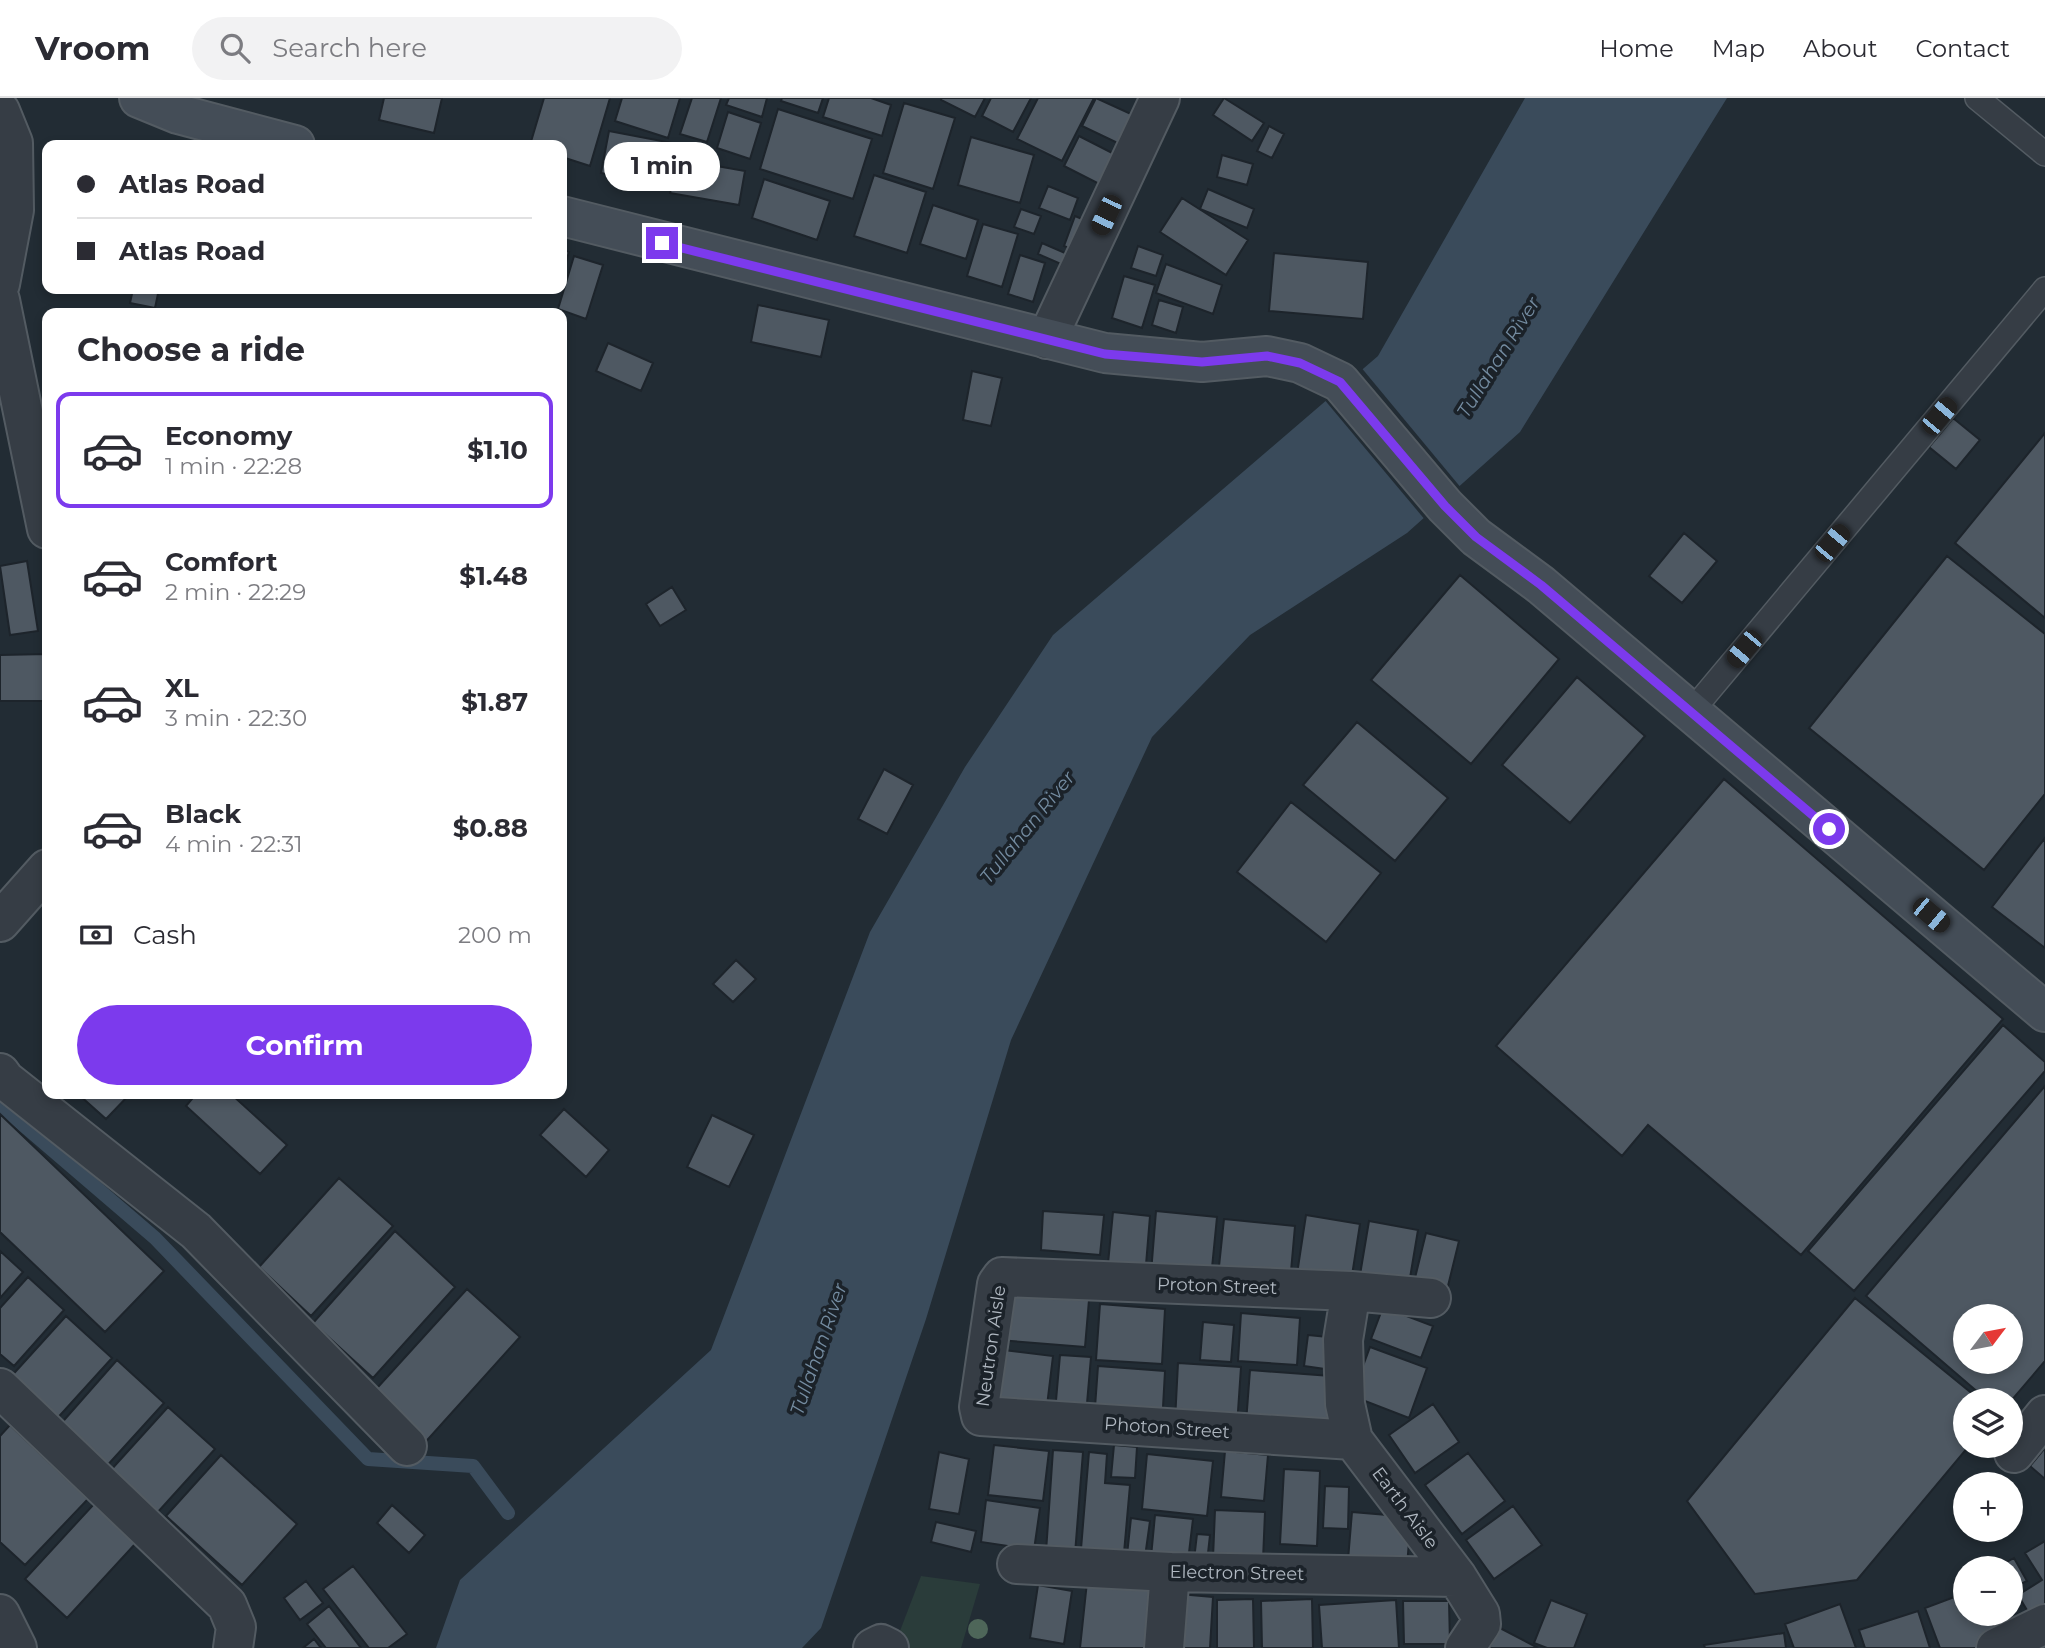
<!DOCTYPE html>
<meta charset="utf-8">
<style>
:root{--surface:#fff;--page:#f2f2f3;--text:#2b2b33;--muted:#7c7c81;--line:#e1e1e2;--accent:#7c3aed}
body{margin:0;font-family:Montserrat,sans-serif;background:var(--page);color:var(--text);height:100vh;display:flex;flex-direction:column;font-size:26px;white-space:nowrap}
*{box-sizing:border-box;margin:0}
p{font-size:23px;color:var(--muted)}
.icon{flex:none;width:38px;height:38px;fill:none;stroke:currentColor;stroke-width:2;stroke-linecap:round;stroke-linejoin:round}
.map{position:relative;flex:1;overflow:hidden}
.side{position:absolute;left:42px;top:210px;width:525px;height:791px;display:flex;flex-direction:column;background:var(--surface);border-radius:14px;box-shadow:0 4px 10px #0003}
.side>*{flex:none}
.guide{position:absolute;left:42px;top:42px;width:525px;height:154px;border-radius:14px;box-shadow:0 4px 10px #0003;display:grid;align-content:center;height:154px;padding:0 35px;background:var(--surface)}
.needle{width:46px;rotate:58deg}
.buttons{position:absolute;left:1953px;top:1206px;display:grid;gap:14px}
.buttons a{display:grid;place-items:center;width:70px;height:70px;border-radius:50%;background:var(--surface);box-shadow:0 4px 10px #0003;font-size:35px}
.end{position:absolute;width:32px;height:32px;margin:-16px;border:9px solid #7c3aed;background:#fff;box-shadow:0 0 0 4px #fff}
.from{border-radius:50%}
.bubble{position:absolute;height:49px;border-radius:24px;background:var(--surface);box-shadow:0 4px 10px #0003;font-size:23px;font-weight:700;line-height:49px;text-align:center}
.car{position:absolute;width:21px;height:42px;margin:-21px -10px;border-radius:9px;box-shadow:0 0 5px 2px #0007;background:linear-gradient(#222 24%,#8ab4d8 0 40%,#222 0 76%,#8ab4d8 0 86%,#222 0)}
.guide b{display:flex;align-items:center;gap:24px;height:66px;font-size:26px}
.guide b+b{border-top:2px solid var(--line)}
.guide i{width:18px;height:18px;background:var(--text)}
ul{padding:0;list-style:none}
li{display:flex;align-items:center;gap:21px;height:116px;margin:0 14px 10px;padding:0 21px;border:4px solid transparent;border-radius:14px}
li div{flex:1}
li b{display:block;font-size:26px}
li em{font-style:normal;font-weight:700}
li.active{border-color:var(--accent)}
li>.icon{width:63px;height:63px;stroke-width:1.5}
h2{padding:0 35px;font-size:32px;line-height:84px}
.pay{display:flex;align-items:center;gap:18px;height:77px;padding:0 35px;font-size:26px}
.pay p{margin-inline-start:auto}
.button{display:flex;gap:14px;margin-top:auto;padding:14px 35px}
.button a{flex:1;height:80px;border-radius:42px;background:var(--accent);color:#fff;font-size:28px;font-weight:700;line-height:80px;text-align:center}
header{display:flex;align-items:center;gap:42px;box-sizing:border-box;height:98px;padding:0 35px;background:var(--surface);border-bottom:2px solid var(--line)}
header strong{font-size:33px}
nav{display:flex;gap:38px;margin-inline-start:auto;font-size:24px}
.search{width:490px;height:63px;background:var(--page);display:flex;align-items:center;gap:18px;box-sizing:border-box;padding:0 24px;border-radius:38px;color:var(--muted);font-size:26px}
.map>svg:first-child{display:block}
.green{fill:#2a3c3a}
.water{fill:#3a4b5b}
.pier{fill:#222c34}
.lines{fill:none;stroke-linecap:round;stroke-linejoin:round}
.stream{stroke:#3a4b5b;stroke-width:14}
.building{fill:#4e5862;stroke:#1d242b;stroke-width:2;fill-rule:evenodd}
.lane-casing{stroke:#535b62;stroke-width:26}
.street-casing{stroke:#535b62;stroke-width:42}
.secondary-casing{stroke:#535b62;stroke-width:42}
.lane{stroke:#363d45;stroke-width:23}
.street{stroke:#363d45;stroke-width:38}
.secondary{stroke:#444d57;stroke-width:38}
.tree{fill:#4e6659}
.route{stroke:#7c3aed;stroke-width:9}
.labels{text-anchor:middle;stroke-width:7;stroke-linejoin:round;paint-order:stroke}
.street-label{font-size:18px;fill:#b0b8c1;stroke:#1b2229}
.water-label{font-size:19px;font-style:italic;fill:#748ca1;stroke:#1b2229}
</style>
<header>
<strong>Vroom</strong>
<div class="search"><svg class="icon" aria-label="search" viewBox="0 0 24 24"><circle cx="10" cy="10" r="6"/><path d="M15 15l6 6"/></svg>Search here</div>
<nav><a>Home</a><a>Map</a><a>About</a><a>Contact</a></nav>
</header>
<div class="map">
<svg width="2045" height="1550" viewBox="0 0 2045 1550">
<rect width="100%" height="100%" fill="#222c34"/>
<path class="green" d="M921,1478L980,1486L961,1550H902L895,1546Z"/>
<path class="water" d="M1525,0H1727L1520,334L1407,435L1250,537L1152,639L1011,942L926,1221L821,1530L802,1550H436L460,1482L711,1252L870,834L965,669L1053,537L1378,258Z"/>
<path class="pier" d="M1360,268L1462,391L1426,423L1323,300Z"/>
<g class="lines">
<path class="stream" d="M0,1007L155,1140L368,1361L473,1368L508,1415"/>
</g>
<path class="building" d="M384,0H442L434,35L379,22Z
M544,0H610L590,68L562,59V47H530Z
M622,0H680L668,40L615,23Z
M692,0H721L707,44L680,36Z
M729,0H767L762,19L726,7Z
M782,0H823L818,15L781,3Z
M829,0H871L891,7L882,38L823,19Z
M941,0H985L975,19L941,2Z
M991,0H1031L1013,34L982,18Z
M1038,0H1094L1062,63L1017,41Z
M1096,0L1142,21L1128,50L1082,28Z
M1224,0L1264,25L1252,43L1213,17Z
M904,5L955,20L933,91L883,75Z
M778,11L872,41L853,101L760,71Z
M728,14L761,25L750,61L717,50Z
M1269,28L1284,36L1272,60L1257,53Z
M609,33L672,45L664,87L601,75Z
M1079,38L1126,62L1111,92L1064,68Z
M971,39L1034,57L1020,105L958,87Z
M1222,57L1253,66L1247,87L1217,79Z
M677,61L745,73L739,107L670,95Z
M874,77L926,94L907,155L854,138Z
M764,81L830,103L817,142L752,120Z
M1048,88L1078,100L1070,122L1039,110Z
M1208,91L1254,111L1247,130L1200,111Z
M1182,100L1248,142L1226,177L1160,134Z
M933,107L978,122L966,161L920,146Z
M1021,111L1041,118L1034,136L1014,129Z
M1075,118L1094,126L1083,156L1064,148Z
M983,126L1018,136L1002,189L967,178Z
M1042,145L1081,162L1077,173L1038,156Z
M1138,148L1163,157L1156,178L1131,170Z
M562,151L569,154L562,177Z
M1274,155L1368,164L1363,221L1269,213Z
M1020,157L1045,165L1033,204L1008,196Z
M574,158L603,167L586,221L558,211Z
M1166,166L1222,187L1213,216L1156,195Z
M1124,178L1155,187L1142,230L1112,220Z
M133,191H159L155,210L130,205Z
M1159,202L1183,209L1176,235L1152,227Z
M758,207L829,222L821,259L751,244Z
M608,245L653,265L641,293L596,273Z
M972,273L1002,280L991,328L963,322Z
M1953,320L1980,342L1956,371L1929,349Z
M2045,335V520L1955,445Z
M1684,435L1717,463L1682,505L1649,478Z
M1947,458L2045,536V696L1984,772L1809,630Z
M27,463L38,533L10,537L0,468Z
M1460,477L1559,561L1471,666L1371,582Z
M672,489L686,512L660,528L646,506Z
M47,556V603H0V557Z
M1577,579L1645,638L1570,725L1502,667Z
M1357,624L1448,700L1395,763L1303,687Z
M884,671L913,687L887,736L858,721Z
M1724,681L2003,921L1801,1157L1648,1027L1622,1058L1496,948Z
M1291,704L1381,775L1326,844L1237,774Z
M2045,740V850L1992,809Z
M736,862L756,881L733,904L713,886Z
M2003,927L2045,964V973L1854,1193L1808,1153Z
M2045,988V1263L2011,1303L1987,1302L1866,1198ZM1965,1218H2011V1264H1965Z
M78,996H130L106,1021Z
M196,996H231L287,1047L260,1076L186,1008Z
M564,1011L609,1052L586,1079L540,1037Z
M0,1016L164,1173L105,1234L0,1134Z
M712,1017L754,1037L729,1089L687,1069Z
M339,1080L393,1128L311,1218L259,1169Z
M1043,1113L1104,1117L1100,1157L1041,1152Z
M1156,1113L1217,1119L1211,1180L1151,1175Z
M1113,1114L1150,1118L1145,1179L1107,1176Z
M1306,1117L1360,1126L1351,1184L1297,1176Z
M1224,1121L1295,1128L1290,1185L1218,1178Z
M1369,1123L1418,1132L1409,1186L1360,1177Z
M395,1133L455,1189L373,1280L313,1225Z
M1426,1135L1459,1143L1447,1192L1414,1184Z
M0,1153L23,1174L0,1200Z
M28,1179L64,1212L14,1268L0,1256V1210Z
M467,1191L520,1239L421,1349L368,1300Z
M1002,1195L1089,1202L1085,1249L998,1242Z
M1855,1200L1980,1302H1965V1348H1969L1857,1482L1755,1496L1687,1403Z
M1100,1206L1165,1211L1162,1266L1096,1262Z
M1383,1209L1433,1228L1421,1260L1371,1241Z
M1241,1215L1300,1220L1297,1267L1238,1263Z
M66,1218L112,1260L53,1325L7,1283Z
M1203,1224L1234,1227L1231,1264L1200,1262Z
M1308,1237L1328,1239L1325,1271L1304,1268Z
M1370,1249L1427,1270L1409,1320L1352,1298Z
M995,1251L1053,1258L1046,1316L989,1309Z
M1060,1257L1091,1259L1086,1317L1055,1314Z
M117,1262L164,1305L104,1371L58,1329Z
M1178,1265L1241,1269L1237,1328L1175,1323Z
M1098,1268L1165,1273L1162,1327L1094,1323Z
M1250,1272L1331,1278L1327,1331L1246,1325Z
M1433,1306L1459,1344L1415,1375L1389,1337Z
M168,1309L215,1351L157,1415L110,1373Z
M10,1327L88,1401L25,1467L0,1444V1338Z
M994,1347L1049,1353L1043,1403L988,1397Z
M1114,1347L1137,1349L1135,1380L1111,1379Z
M2045,1350V1381L2030,1368Z
M1053,1352L1083,1354L1075,1456L1046,1454Z
M1225,1353L1268,1357L1264,1403L1221,1399Z
M939,1354L969,1361L959,1416L929,1411Z
M1089,1354L1107,1356L1105,1385L1130,1387L1124,1455L1081,1451Z
M1468,1355L1505,1403L1462,1436L1425,1387Z
M1147,1356L1213,1363L1207,1418L1142,1411Z
M221,1357L297,1426L242,1487L166,1418Z
M1284,1371L1320,1373L1317,1448L1280,1446Z
M1325,1388L1349,1389L1348,1431L1323,1430Z
M986,1402L1040,1410L1034,1452L981,1444Z
M94,1406L136,1445L67,1520L25,1481Z
M392,1407L425,1437L409,1455L377,1425Z
M1513,1408L1542,1447L1494,1481L1466,1442Z
M1215,1412L1265,1414L1263,1462L1213,1460Z
M1352,1414L1411,1419L1407,1468L1348,1462Z
M1155,1417L1193,1421L1188,1463L1151,1459Z
M1131,1420L1150,1423L1145,1459L1127,1457Z
M936,1424L976,1433L971,1454L931,1444Z
M1197,1436L1210,1437L1207,1464L1194,1462Z
M2045,1443V1517L2034,1524L2018,1497L2042,1482L2025,1455Z
M2014,1460L2027,1483L2011,1491V1470H1996Z
M353,1468L407,1536L388,1550H369L323,1491Z
M306,1483L323,1505L300,1522L284,1500Z
M1087,1484L1158,1492L1153,1550H1080Z
M1038,1487L1072,1493L1064,1546L1030,1540Z
M1965,1495V1516H1989L1999,1542L1979,1550H1940L1925,1510Z
M1179,1496L1213,1499L1210,1550H1175Z
M1253,1501L1254,1550H1217V1502Z
M1312,1501L1313,1550H1262L1261,1503Z
M1396,1502L1399,1550H1322L1319,1507Z
M1551,1502L1587,1516L1574,1550H1547L1534,1545Z
M1403,1503H1449L1450,1546H1404Z
M1840,1506L1856,1550H1794L1785,1526Z
M329,1508L361,1550H326L307,1526Z
M1918,1513L1930,1550H1865L1859,1532Z
M1500,1530L1538,1550H1489Z
M1784,1535L1786,1550H1705L1704,1547Z
M314,1541L321,1550H303Z"/>
<g class="lines">
<g class="lane-casing">
<path id="lane" d="M1977,0L2045,56
M1691,614L2045,191"/>
</g>
<g class="street-casing">
<path id="street" d="M0,13L13,45L14,112L0,186
M0,202L47,431
M1047,241L1160,0
M0,824L47,771
M0,975L5,982L196,1133L407,1348
M1351,1193L1343,1242L1345,1306L1353,1342L1457,1479L1480,1516L1481,1526L1465,1550
M0,1290L227,1507L236,1529L233,1550
M1353,1342L981,1318L979,1309L997,1186L1002,1179L1351,1193L1431,1200
M2014,1355L2045,1317
M1017,1466L1170,1474L1457,1479
M0,1516L17,1550
M873,1550L881,1546L889,1550
M1164,1550L1170,1474
M1996,1550L2045,1526"/>
</g>
<g class="secondary-casing">
<path id="secondary" d="M139,0L178,16L295,47
M562,118L1105,255L1202,264L1267,258L1300,265L1340,284L1445,408L1476,439L1541,487L2045,914"/>
</g>
<use href="#lane" class="lane"/>
<use href="#street" class="street"/>
<use href="#secondary" class="secondary"/>
</g>
<circle class="tree" cx="978" cy="1531" r="10"/>
<g class="lines">
<path class="route" d="M662,145L1105,256L1202,264L1267,258L1300,265L1340,284L1445,408L1476,439L1541,487L1829,731"/>
</g>
<g class="labels">
<g class="street-label">
<text transform="translate(1217 1188) rotate(2)" y="6">Proton Street</text>
<text transform="translate(991 1248) rotate(-82)" y="6">Neutron Aisle</text>
<text transform="translate(1167 1330) rotate(4)" y="6">Photon Street</text>
<text transform="translate(1405 1410) rotate(53)" y="6">Earth Aisle</text>
<text transform="translate(1237 1475) rotate(1)" y="6">Electron Street</text>
</g>
<g class="water-label">
<text transform="translate(1498 259) rotate(-58)" y="7">Tullahan River</text>
<text transform="translate(1027 729) rotate(-51)" y="7">Tullahan River</text>
<text transform="translate(818 1251) rotate(-71)" y="7">Tullahan River</text>
</g>
</g>
</svg>
<div class="buttons">
<a><svg class="needle" viewBox="-14 -14 28 28"><path d="M0-13l5 13h-10z" fill="#e53935"/><path d="M0 13l5-13h-10z" fill="#7c7c81"/></svg></a>
<a><svg class="icon" aria-label="layers" viewBox="0 0 24 24"><path d="M12 4l9 5-9 5-9-5zM3 14l9 5 9-5"/></svg></a>
<a>+</a>
<a>−</a>
</div>
<i class="end from" style="left:1829px;top:731px"></i>
<i class="end" style="left:662px;top:145px"></i>
<div class="bubble" style="left:604px;top:44px;width:116px">1 min</div>
<i class="car" style="left:1106px;top:117px;rotate:205deg"></i>
<i class="car" style="left:1939px;top:318px;rotate:40deg"></i>
<i class="car" style="left:1832px;top:445px;rotate:40deg"></i>
<i class="car" style="left:1744px;top:551px;rotate:220deg"></i>
<i class="car" style="left:1931px;top:817px;rotate:130deg"></i>
<div class="guide">
<b><i class="from"></i>Atlas Road</b>
<b><i></i>Atlas Road</b>
</div>
<section class="side">
<h2>Choose a ride</h2>
<ul>
<li class="active"><svg class="icon" aria-label="car" viewBox="0 0 24 24"><path d="M5 17H2v-5l4-1 3-4h7l3 4 3 1v5h-3M9 17h6M6 11h13"/><circle cx="7" cy="17" r="2"/><circle cx="17" cy="17" r="2"/></svg><div><b>Economy</b><p>1 min · 22:28</p></div><em>$1.10</em></li>
<li><svg class="icon" aria-label="car" viewBox="0 0 24 24"><path d="M5 17H2v-5l4-1 3-4h7l3 4 3 1v5h-3M9 17h6M6 11h13"/><circle cx="7" cy="17" r="2"/><circle cx="17" cy="17" r="2"/></svg><div><b>Comfort</b><p>2 min · 22:29</p></div><em>$1.48</em></li>
<li><svg class="icon" aria-label="car" viewBox="0 0 24 24"><path d="M5 17H2v-5l4-1 3-4h7l3 4 3 1v5h-3M9 17h6M6 11h13"/><circle cx="7" cy="17" r="2"/><circle cx="17" cy="17" r="2"/></svg><div><b>XL</b><p>3 min · 22:30</p></div><em>$1.87</em></li>
<li><svg class="icon" aria-label="car" viewBox="0 0 24 24"><path d="M5 17H2v-5l4-1 3-4h7l3 4 3 1v5h-3M9 17h6M6 11h13"/><circle cx="7" cy="17" r="2"/><circle cx="17" cy="17" r="2"/></svg><div><b>Black</b><p>4 min · 22:31</p></div><em>$0.88</em></li>
</ul>
<div class="pay"><svg class="icon" aria-label="cash" viewBox="0 0 24 24"><path d="M3 7h18v10H3z"/><circle cx="12" cy="12" r="2"/></svg>Cash<p>200 m</p></div>
<div class="button"><a>Confirm</a></div>
</section>
</div>
